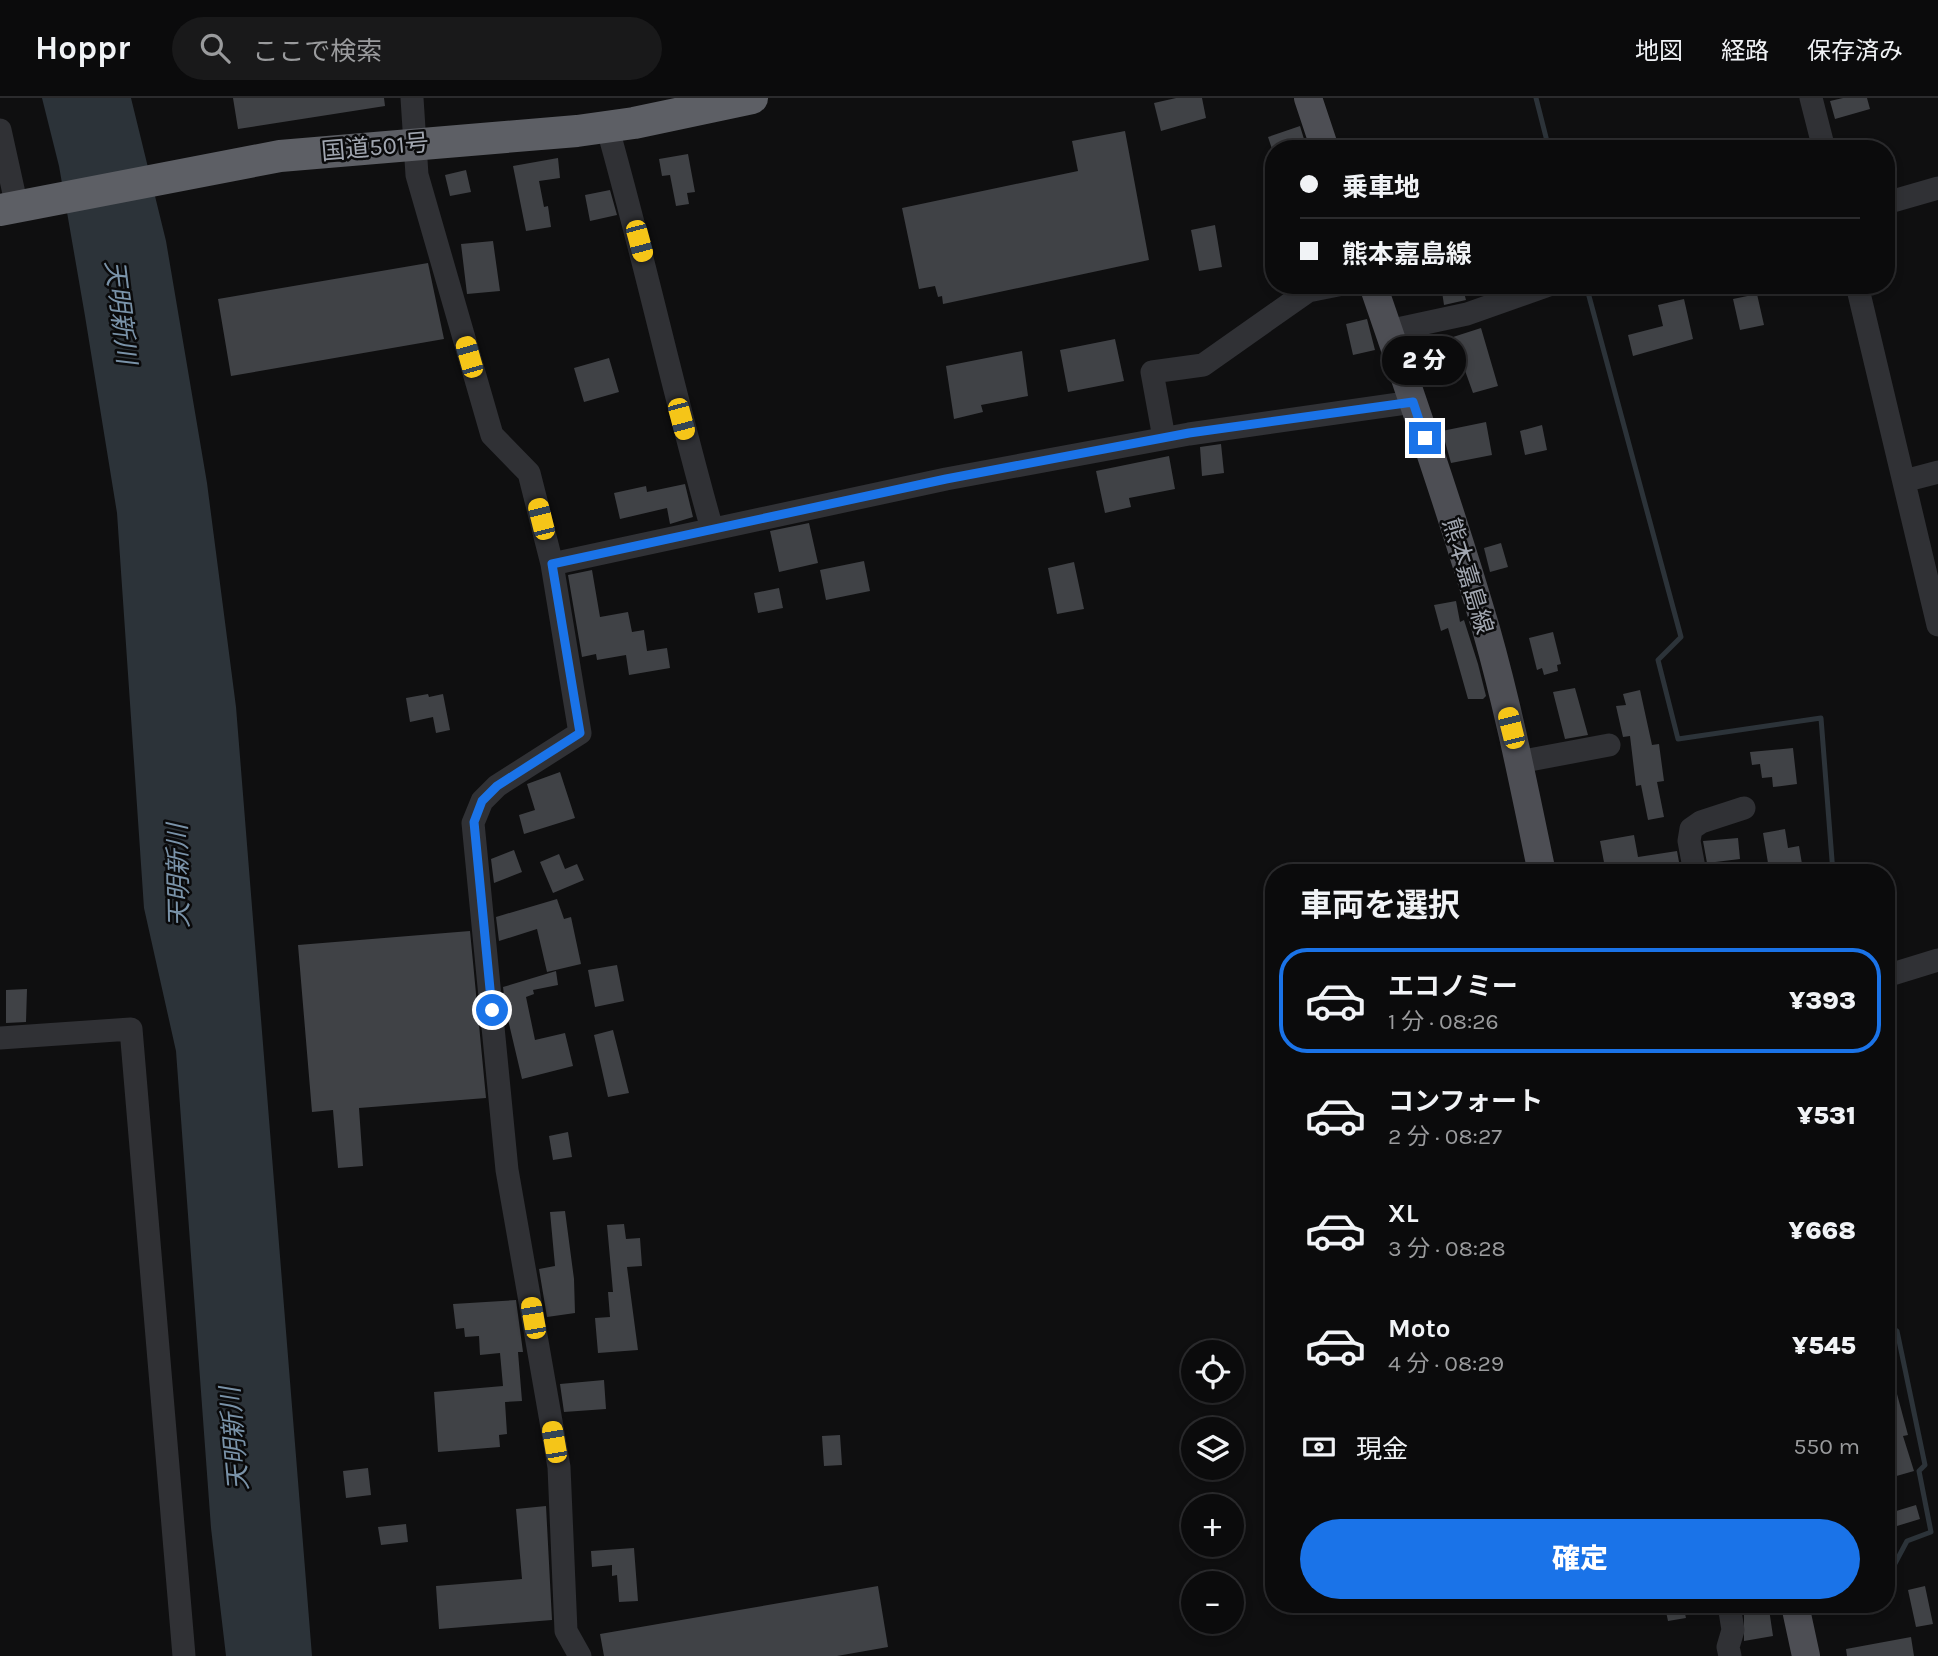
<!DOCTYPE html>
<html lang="ja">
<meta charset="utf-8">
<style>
:root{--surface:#0b0b0c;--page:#19191a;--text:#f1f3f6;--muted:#9a9b9d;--line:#2b2b2d;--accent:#1a73e8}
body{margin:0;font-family:Karla,"Noto Sans JP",sans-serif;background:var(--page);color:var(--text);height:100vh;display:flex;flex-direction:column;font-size:26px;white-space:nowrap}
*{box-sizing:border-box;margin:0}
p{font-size:23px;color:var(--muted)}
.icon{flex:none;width:38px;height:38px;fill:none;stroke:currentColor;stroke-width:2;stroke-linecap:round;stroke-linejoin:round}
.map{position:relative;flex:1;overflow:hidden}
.sheet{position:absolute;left:1265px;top:766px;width:630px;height:749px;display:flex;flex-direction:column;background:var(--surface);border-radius:28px;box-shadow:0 4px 10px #0003,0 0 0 2px var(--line)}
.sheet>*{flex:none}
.guide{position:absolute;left:1265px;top:42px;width:630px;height:154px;border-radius:28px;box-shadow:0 4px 10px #0003,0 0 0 2px var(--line);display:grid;align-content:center;height:154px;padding:0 35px;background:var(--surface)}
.tools{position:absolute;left:1181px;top:1242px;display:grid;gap:14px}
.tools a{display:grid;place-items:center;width:63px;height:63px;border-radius:50%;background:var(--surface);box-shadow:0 4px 10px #0003,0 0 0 2px var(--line);font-size:35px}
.end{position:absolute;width:32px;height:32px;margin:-16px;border:9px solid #1a73e8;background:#fff;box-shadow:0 0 0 4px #fff}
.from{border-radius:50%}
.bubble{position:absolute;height:49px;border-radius:24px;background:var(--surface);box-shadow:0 4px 10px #0003,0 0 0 2px var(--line);font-size:23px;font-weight:800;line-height:49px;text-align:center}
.car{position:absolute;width:21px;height:42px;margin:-21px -10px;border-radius:9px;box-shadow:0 0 5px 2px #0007;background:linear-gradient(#f5c518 24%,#345 0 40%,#f5c518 0 76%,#345 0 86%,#f5c518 0)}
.guide b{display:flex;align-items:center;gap:24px;height:66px;font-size:26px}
.guide b+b{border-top:2px solid var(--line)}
.guide i{width:18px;height:18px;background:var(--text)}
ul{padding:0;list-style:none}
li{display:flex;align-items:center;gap:21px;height:105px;margin:0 14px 10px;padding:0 21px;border:4px solid transparent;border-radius:28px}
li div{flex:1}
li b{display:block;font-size:26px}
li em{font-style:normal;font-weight:800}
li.active{border-color:var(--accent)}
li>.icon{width:63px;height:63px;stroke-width:1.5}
h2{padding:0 35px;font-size:32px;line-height:84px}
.pay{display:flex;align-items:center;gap:18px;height:77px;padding:0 35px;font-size:26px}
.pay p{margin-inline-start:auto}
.cta{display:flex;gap:14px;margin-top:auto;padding:14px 35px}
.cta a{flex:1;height:80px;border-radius:42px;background:var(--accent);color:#fff;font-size:28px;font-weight:800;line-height:80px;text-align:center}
header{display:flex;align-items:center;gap:42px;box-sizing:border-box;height:98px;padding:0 35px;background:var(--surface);border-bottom:2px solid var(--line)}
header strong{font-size:33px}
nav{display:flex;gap:38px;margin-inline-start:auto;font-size:24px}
.search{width:490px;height:63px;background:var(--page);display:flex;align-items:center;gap:18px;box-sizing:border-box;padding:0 24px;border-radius:38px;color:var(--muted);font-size:26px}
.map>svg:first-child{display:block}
.water{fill:#2c3339}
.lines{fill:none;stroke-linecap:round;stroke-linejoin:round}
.stream{stroke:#2c3339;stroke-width:5}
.building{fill:#404246}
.minor{stroke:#303135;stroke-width:23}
.major{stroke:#4d4e54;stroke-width:28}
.highway{stroke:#5d5f65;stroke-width:32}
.route{stroke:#1a73e8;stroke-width:9}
.labels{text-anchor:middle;stroke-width:5;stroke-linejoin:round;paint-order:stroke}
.street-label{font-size:24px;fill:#a1a6b0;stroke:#0a0a0b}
.water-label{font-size:26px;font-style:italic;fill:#7a93a9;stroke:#0a0a0b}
</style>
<header>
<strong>Hoppr</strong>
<div class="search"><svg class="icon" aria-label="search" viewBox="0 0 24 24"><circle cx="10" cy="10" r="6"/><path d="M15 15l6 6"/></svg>ここで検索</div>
<nav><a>地図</a><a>経路</a><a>保存済み</a></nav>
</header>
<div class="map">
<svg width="1938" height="1558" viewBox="0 0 1938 1558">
<rect width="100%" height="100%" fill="#0f0f10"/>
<path class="water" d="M42,0H131L166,143L207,385L236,609L312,1558H226L211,1430L176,953L144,810L117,415L85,218L59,68Z"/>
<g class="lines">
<path class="stream" d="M1536,0L1549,51
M1586,187L1681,539L1658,562L1678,641L1821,620L1833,775
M1886,1226L1897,1233L1925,1367L1919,1373L1931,1434L1907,1443L1891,1473L1886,1474"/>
</g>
<path class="building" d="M233,0H384L385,8L238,31Z
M1176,0H1202L1206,20L1161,33L1154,5Z
M1843,0H1867L1870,11L1835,21L1830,3Z
M1300,28L1307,51H1272L1268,39Z
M1125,33L1149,162L943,206L942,198L938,199L935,188L919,191L902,110L1078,73L1072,43Z
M688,56L695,94L687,95L689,106L676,108L670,77L662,78L659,61Z
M558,60L560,80L539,83L544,109L548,108L551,129L526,133L513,68Z
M466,72L471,94L450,98L445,77Z
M610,92L617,117L590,123L585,97Z
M1215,127L1222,169L1199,173L1191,132Z
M493,143L500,193L467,196L461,146Z
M428,165L444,241L231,278L218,201Z
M1441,187H1462L1466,202L1444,207Z
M1757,196L1764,227L1740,232L1733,201Z
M1684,201L1693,241L1633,258L1628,237L1663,228L1658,207Z
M1367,221L1375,252L1353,257L1346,226Z
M1481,230L1498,288L1473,295L1453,239Z
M1115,241L1124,283L1068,294L1060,252Z
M1022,253L1028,298L981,307L983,314L954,321L946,268Z
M609,260L619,294L584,304L574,270Z
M1486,324L1492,357L1451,365L1442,333Z
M1542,327L1547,352L1525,357L1520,333Z
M1221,346L1224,375L1202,378L1200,349Z
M1169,358L1175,391L1129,400L1131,409L1105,415L1096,373Z
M685,386L693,419L670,426L667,410L620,421L614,395L646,388L647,394Z
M809,425L818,465L779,474L770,433Z
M1501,445L1508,469L1490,474L1484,450Z
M864,463L870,493L826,502L820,472Z
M1074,464L1084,511L1057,516L1048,470Z
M592,472L600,519L628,514L632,534L644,532L647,553L667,550L670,570L629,577L626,557L597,562L596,556L582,559L568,477Z
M779,490L783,510L758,515L754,495Z
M1456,503L1460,524L1464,522L1478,566L1486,598L1483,601H1468L1448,530L1441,533L1434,507Z
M1553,534L1561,566L1557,567L1558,573L1544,577L1542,570L1537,572L1529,540Z
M1575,590L1588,637L1565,641L1553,594Z
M1640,592L1652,647L1659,646L1664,683L1657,684L1664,719L1648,722L1641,687L1636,688L1630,638L1623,639L1616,608L1626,607L1623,596Z
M428,596L429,599L443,596L450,632L436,635L433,619L410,624L406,600Z
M1793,650L1797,686L1773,689L1772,679L1762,680L1760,666L1752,667L1750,654Z
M560,674L575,720L524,736L519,717L535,712L527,686Z
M1785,731L1788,750L1799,748L1802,766L1769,771L1763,735Z
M1634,737L1638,759L1677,753L1681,775L1659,773L1658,769L1606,775L1600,743Z
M1738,740L1740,761L1707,765L1703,743Z
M514,752L522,774L494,785L491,761Z
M559,756L565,771L577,766L584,782L553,795L540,764Z
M557,801L564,821L571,819L581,866L547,874L537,831L499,843L496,819Z
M470,833L486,1000L359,1010L363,1068L338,1070L333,1012L312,1014L298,847Z
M617,867L624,903L595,909L588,872Z
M556,873L558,887L533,892L534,896L526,899L535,942L565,935L573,968L522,981L506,913L503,889Z
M27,891L26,924L6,925V892Z
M613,932L629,995L608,999L594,937Z
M568,1034L572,1059L553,1062L549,1038Z
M565,1113L574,1181L575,1215L547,1219L539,1171L555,1168L550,1114Z
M624,1126L626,1141L640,1140L642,1168L627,1169L638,1252L598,1255L595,1220L610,1219L608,1194H613L607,1127Z
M516,1202L523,1254H518L522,1303L505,1304L507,1336L499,1337L500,1349L438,1354L434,1294L503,1288L500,1255L480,1257L479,1238L465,1239L464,1230L456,1231L453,1206Z
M1893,1281L1908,1337L1903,1338L1914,1373L1886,1381V1282Z
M604,1282L606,1311L564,1314L560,1286Z
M840,1337L842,1367L824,1368L822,1338Z
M368,1370L371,1397L346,1400L343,1373Z
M1916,1407L1920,1421L1897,1428L1893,1414Z
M546,1408L552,1522L439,1531L436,1488L522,1481L516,1411Z
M406,1426L408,1444L381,1447L378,1429Z
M634,1450L638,1503L619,1504L617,1477L612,1478V1467L592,1469L591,1453Z
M878,1488L888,1549L837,1558H604L600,1536Z
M1925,1488L1933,1526L1916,1529L1908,1492Z
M1683,1507L1686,1520L1668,1523L1665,1509Z
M1769,1511L1773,1538L1744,1543V1515Z
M1911,1539L1914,1558H1847L1846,1551Z"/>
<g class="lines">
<path class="minor" d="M412,0L417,77L492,337L529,375L552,466L580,635L497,688L482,703L473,725L507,1072L559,1369L566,1533L580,1558
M1811,0L1824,51
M607,28C645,162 674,298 712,431
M0,32L17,109
M1886,105L1938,90
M1857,187L1938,527
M1388,233L1467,216L1549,187
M1164,340L1152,274L1203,267L1308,193L1338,187
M1904,383L1938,374
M552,466L946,381L1189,336L1413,304
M1519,664L1609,647
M1695,775L1689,743L1691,731L1701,724L1744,710
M1886,878L1938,862
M0,940L131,931L184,1558
M1729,1507L1733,1532L1728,1549L1730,1558"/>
<path class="major" d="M1308,0L1325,51
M1373,187C1412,301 1452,415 1486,531C1509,612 1525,694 1542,775
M1795,1507L1806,1558"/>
<path class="highway" d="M0,112L280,58L577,33L634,25L752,0"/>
</g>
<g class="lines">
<path class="route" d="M492,912L474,724L482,703L497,688L580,635L552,466L946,381L1189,335L1413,304L1425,340"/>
</g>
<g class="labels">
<g class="street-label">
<text transform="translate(375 49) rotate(-5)" y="8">国道501号</text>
<text transform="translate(1468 478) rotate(73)" y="8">熊本嘉島線</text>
</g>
<g class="water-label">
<text transform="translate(121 214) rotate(83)" y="9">天明新川</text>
<text transform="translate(178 778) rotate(-91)" y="9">天明新川</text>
<text transform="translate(234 1341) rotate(-95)" y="9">天明新川</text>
</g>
</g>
</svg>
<div class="tools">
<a><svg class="icon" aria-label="locate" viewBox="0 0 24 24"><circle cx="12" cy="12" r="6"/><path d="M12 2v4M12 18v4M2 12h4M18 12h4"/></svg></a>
<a><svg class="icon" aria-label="layers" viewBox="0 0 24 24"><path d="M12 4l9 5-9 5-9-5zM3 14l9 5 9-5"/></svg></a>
<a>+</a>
<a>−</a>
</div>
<i class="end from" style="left:492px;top:912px"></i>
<i class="end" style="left:1425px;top:340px"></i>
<div class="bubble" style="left:1382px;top:238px;width:84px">2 分</div>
<i class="car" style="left:639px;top:143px;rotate:165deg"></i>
<i class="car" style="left:469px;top:259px;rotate:344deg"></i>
<i class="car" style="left:681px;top:321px;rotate:165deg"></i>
<i class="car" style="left:541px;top:421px;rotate:346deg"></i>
<i class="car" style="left:1511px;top:630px;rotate:346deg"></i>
<i class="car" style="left:533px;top:1220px;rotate:350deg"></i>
<i class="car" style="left:554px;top:1344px;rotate:350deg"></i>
<div class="guide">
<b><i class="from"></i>乗車地</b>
<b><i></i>熊本嘉島線</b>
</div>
<section class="sheet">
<h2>車両を選択</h2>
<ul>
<li class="active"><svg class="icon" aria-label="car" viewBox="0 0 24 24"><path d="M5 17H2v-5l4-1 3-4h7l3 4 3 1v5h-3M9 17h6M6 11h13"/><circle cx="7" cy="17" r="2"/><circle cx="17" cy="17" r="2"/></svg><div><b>エコノミー</b><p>1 分 · 08:26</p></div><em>¥393</em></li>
<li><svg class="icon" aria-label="car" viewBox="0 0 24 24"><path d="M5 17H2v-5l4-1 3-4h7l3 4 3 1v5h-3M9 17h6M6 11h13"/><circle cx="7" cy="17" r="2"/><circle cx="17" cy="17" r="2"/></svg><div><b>コンフォート</b><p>2 分 · 08:27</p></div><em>¥531</em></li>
<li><svg class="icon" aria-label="car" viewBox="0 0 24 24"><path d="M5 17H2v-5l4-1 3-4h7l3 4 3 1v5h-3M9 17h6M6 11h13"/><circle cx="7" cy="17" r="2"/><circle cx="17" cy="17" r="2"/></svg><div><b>XL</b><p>3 分 · 08:28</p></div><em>¥668</em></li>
<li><svg class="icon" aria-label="car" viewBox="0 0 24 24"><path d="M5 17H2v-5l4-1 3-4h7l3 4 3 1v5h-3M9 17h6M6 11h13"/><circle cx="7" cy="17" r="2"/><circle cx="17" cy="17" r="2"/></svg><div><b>Moto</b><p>4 分 · 08:29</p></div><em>¥545</em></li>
</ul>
<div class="pay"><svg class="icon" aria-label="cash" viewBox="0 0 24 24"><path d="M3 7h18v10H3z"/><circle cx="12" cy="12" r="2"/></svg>現金<p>550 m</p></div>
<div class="cta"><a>確定</a></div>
</section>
</div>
